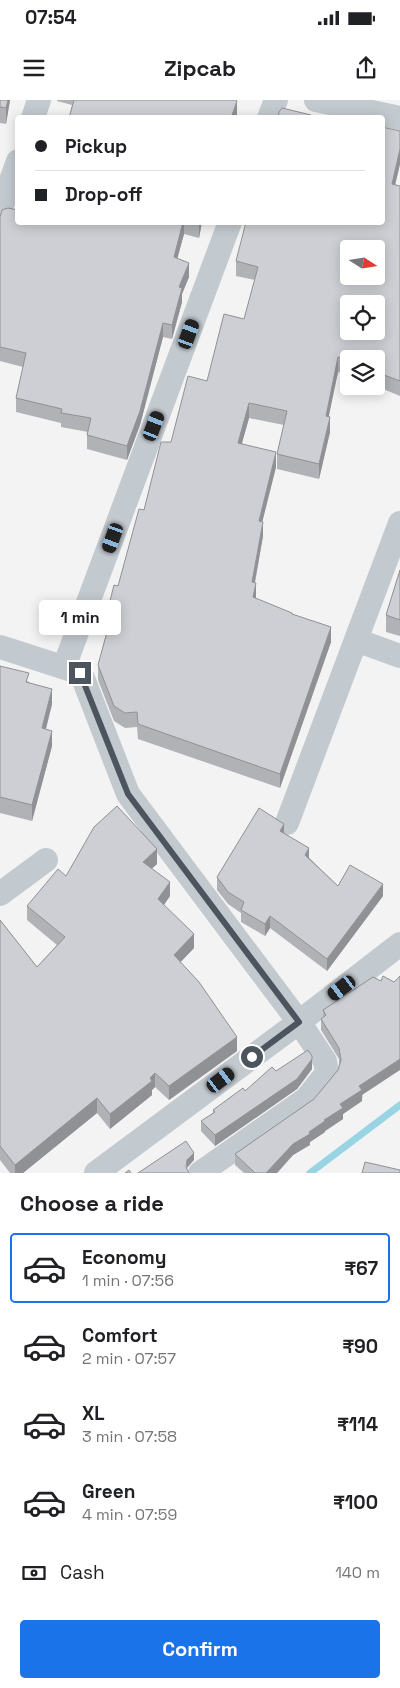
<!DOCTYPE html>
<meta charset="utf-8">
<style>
:root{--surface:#fff;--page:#f6f6f6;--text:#202124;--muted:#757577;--line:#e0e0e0;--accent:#1a73e8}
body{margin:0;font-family:"Space Grotesk",sans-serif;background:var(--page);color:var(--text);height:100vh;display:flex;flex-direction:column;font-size:19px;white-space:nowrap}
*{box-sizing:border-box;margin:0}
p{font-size:16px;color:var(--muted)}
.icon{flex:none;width:28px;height:28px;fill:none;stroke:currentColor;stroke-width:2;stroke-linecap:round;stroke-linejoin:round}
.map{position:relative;height:1073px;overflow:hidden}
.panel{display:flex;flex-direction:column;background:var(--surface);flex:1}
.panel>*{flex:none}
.top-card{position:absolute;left:15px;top:15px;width:370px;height:110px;border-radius:5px;box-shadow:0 2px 12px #0003;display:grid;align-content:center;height:110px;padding:0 20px;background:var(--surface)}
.needle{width:32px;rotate:102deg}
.controls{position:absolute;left:340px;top:140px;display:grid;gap:10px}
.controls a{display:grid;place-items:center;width:45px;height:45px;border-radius:5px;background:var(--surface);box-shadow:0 2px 12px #0003;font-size:25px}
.end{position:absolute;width:22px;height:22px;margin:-11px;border:6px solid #4c555e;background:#fff;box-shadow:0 0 0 2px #fff}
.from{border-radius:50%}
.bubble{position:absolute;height:35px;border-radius:5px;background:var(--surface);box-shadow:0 2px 12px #0003;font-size:16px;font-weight:700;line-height:35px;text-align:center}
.car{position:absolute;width:15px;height:30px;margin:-15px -8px;border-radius:6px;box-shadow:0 0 4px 1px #0007;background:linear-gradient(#222 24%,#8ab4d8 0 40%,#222 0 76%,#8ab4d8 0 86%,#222 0)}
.top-card b{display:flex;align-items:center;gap:18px;height:48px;font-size:19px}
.top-card b+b{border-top:1px solid var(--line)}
.top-card i{width:12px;height:12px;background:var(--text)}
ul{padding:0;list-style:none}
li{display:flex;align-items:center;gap:15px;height:70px;margin:0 10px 8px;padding:0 10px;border:2px solid transparent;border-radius:5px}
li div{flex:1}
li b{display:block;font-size:19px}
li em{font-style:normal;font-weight:700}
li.selected{border-color:var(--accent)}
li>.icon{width:45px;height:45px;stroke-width:1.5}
h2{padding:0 20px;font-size:22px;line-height:60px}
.pay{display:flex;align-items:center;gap:12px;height:55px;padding:0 20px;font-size:19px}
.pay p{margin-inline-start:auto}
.primary-button{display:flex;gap:10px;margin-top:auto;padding:10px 20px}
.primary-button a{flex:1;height:58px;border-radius:5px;background:var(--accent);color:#fff;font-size:20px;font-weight:700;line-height:58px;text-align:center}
.status{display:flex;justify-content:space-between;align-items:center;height:35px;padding:0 25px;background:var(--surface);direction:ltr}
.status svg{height:14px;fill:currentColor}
header{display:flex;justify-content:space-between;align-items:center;height:65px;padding:0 20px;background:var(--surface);font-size:22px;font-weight:700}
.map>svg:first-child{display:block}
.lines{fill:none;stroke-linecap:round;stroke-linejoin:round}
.stream{stroke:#98d4e4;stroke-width:7}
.minor{stroke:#c2c9cf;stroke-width:24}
.wall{fill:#b0b2b6}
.shaded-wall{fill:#909194}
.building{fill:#cdcfd4;stroke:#909194;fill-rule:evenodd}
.route{stroke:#4c555e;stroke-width:6}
</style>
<div class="status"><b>07:54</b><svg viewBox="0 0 49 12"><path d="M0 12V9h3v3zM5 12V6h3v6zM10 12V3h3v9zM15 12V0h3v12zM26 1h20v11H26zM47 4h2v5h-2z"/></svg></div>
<header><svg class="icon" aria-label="menu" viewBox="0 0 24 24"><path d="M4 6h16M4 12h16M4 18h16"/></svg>Zipcab<svg class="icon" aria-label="share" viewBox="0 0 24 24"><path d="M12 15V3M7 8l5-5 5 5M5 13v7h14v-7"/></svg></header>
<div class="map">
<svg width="400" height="1073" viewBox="0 0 400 1073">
<rect width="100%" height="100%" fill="#f4f3f3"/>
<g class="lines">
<path class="stream" d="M310,1073L400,1005"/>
<path class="minor" d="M316,0L400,18
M33,18L39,0
M269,18L276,0
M0,111L18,61
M356,540L400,556
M0,547L81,573L128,694L299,922L96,1073
M64,567L230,122
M287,723L400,423
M0,794L46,760
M200,1073L306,999L327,973L325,961L299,922L400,844"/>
</g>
<path class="wall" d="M0,0H10L6,24L0,23Z
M57,0H236L237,15L236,18H69L72,5L57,1Z
M400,31V64L395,85L400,86V296L376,286V259H349V276L338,272L328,317L330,332L319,379L277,369V354L284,325L249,318L242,343L276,367L262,422L263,436L255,483L256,499L292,514L331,542L280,688L138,639L137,627L125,628L114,621L98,580V565L109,524L108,523V509L118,486L144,410L171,342L244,219L255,180L236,176V161Z
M0,117L18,122H202L199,138L184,134L177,158L189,177L182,194V202L172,239L163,237L140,325L127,360L87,349V335L88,332L61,327V323L16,312V298L23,267L0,261Z
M400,470V536L386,532V515Z
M0,566L29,582L52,604L46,629L52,646L32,721L0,713Z
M284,733L338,786L383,796L327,871L270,828L265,836L241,822V813L228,804L217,790V777Z
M157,764L151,769L170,796L164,805L194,848L180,862L237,951L169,1000L155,987L152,990V995L110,1029L97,1013L23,1073H10L0,1060V820L37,867L57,845L27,820V806L66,776Z
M373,877L362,1001L343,1014V1019L325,1031V1032L310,1042V1045L293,1055L277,1073H244L235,1065V1054L314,999L338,970L339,964V959L321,930V919L323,917V910Z
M312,969L297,989L215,1046L201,1031V1021L213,1013V1010L245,991L276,971Z"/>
<path class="shaded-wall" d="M8,0H10L6,24V8Z
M237,1V15L236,18H231Z
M400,49V64L392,98V84Z
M183,122H184V134L174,171V157Z
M199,122H202L199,138Z
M189,163V177L182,194V202L172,239V225L179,187Z
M163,223V237L140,325L127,360V346Z
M338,257V272L326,330V316Z
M249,303V318L238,357V343Z
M330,317V332L319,379V364Z
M276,352V367L259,435V421Z
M263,422V436L252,497V482Z
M256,483V498L253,512V497Z
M331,527V542L280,688V674Z
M52,589V604L42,644V628Z
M52,631V646L32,721V705Z
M284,724V736L280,731Z
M309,748V760L305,755Z
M157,749V764L143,777V762Z
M170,782V796L158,813V799Z
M383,784V796L327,871V859Z
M270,816V828L265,836V824Z
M194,834V848L174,869V855Z
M237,937V951L169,1000V986Z
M312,959V969L297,989L215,1046V1035Z
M400,959V970L362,995V1001L343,1014V1019L325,1031V1032L310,1042V1045L293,1055L277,1073H266L293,1044L324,1020L359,986Z
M155,973V987L152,990V995L110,1029V1014Z
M97,998V1013L23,1073H15V1065Z
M194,1053V1060L187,1068L186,1073L187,1060Z"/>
<path class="building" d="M0,0H8L6,8L0,7Z
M74,0H236L237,1L231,18H69Z
M282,8L311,15L310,18H278L279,12Z
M382,27L400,31V49L392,84L400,86V281L376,272V259H349V262L338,257L326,316L330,317L319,364L277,354L287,311L249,303L238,343L276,352L259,421L263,422L252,482L256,483L253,497L292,513V514L331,527L280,674L138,624L137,612L125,613L114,606L98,565L113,510L108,509L114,485L118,486L139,409L144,410L161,342H171L188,276L207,281L224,214L244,219L258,167L236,161L246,122H382ZM349,149H376V176H349ZM349,204H376V231H349Z
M8,108L18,110V122H183L174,157L189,163L179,187L182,188L172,225L163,223L140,311L127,346L87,335L91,318L61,313L62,309L16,298L26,253L0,247V117L2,110Z
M400,470V520L386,515Z
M0,566L29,573L26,582L52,589L42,628L52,631L32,705L0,697Z
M117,706L157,749L143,762L170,782L158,799L194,834L174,855L199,882L237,937L169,986L155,973L150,978L152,981L110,1014L97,998L15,1065L0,1046V820L37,867L65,837L27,806L58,769L66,776L94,727Z
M259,708L284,724L280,731L309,748L305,755L338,786L350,765L383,784L327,859L270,816L265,824L241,810L244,802L228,792L217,777Z
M383,876L394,882L400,876V959L359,986L362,990L340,1004L343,1008L324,1020L325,1021L309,1032L310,1034L293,1044L266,1073H255L235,1054L314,999L338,970L341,960L339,948L321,919L326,915L323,910L373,877L381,881Z
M308,950L312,956V959L297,979L215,1035L201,1021L215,1012L213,1010L243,988L245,991L272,967L276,971Z
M186,1041L194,1053L187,1060L186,1067L189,1073H138Z
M365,1062L400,1070V1073H362Z
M129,1070L131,1073H125Z"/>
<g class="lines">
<path class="route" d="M80,573L128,694L299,922L252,957"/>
</g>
</svg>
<div class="controls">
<a><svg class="needle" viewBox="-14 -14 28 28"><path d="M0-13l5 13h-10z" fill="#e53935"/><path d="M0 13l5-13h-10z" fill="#757577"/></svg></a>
<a><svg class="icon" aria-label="locate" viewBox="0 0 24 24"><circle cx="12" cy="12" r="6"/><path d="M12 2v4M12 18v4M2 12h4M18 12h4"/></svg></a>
<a><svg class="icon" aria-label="layers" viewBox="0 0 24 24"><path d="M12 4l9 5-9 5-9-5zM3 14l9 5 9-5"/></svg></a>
</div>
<i class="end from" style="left:252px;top:957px"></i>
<i class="end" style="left:80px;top:573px"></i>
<div class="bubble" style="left:39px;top:500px;width:82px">1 min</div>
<i class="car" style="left:189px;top:234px;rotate:20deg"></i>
<i class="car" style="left:154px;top:326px;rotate:21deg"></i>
<i class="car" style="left:113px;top:438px;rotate:200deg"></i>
<i class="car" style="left:342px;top:888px;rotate:233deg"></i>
<i class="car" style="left:221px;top:980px;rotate:53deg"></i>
<div class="top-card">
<b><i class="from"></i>Pickup</b>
<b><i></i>Drop-off</b>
</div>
</div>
<section class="panel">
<h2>Choose a ride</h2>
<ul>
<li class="selected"><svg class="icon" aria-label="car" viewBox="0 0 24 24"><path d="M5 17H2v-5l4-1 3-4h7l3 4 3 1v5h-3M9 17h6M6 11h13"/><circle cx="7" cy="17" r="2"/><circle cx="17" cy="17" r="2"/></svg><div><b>Economy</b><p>1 min · 07:56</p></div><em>₹67</em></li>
<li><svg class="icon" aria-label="car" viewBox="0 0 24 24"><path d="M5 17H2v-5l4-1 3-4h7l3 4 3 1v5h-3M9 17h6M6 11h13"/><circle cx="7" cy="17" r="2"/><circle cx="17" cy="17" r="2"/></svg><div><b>Comfort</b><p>2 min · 07:57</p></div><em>₹90</em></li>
<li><svg class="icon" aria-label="car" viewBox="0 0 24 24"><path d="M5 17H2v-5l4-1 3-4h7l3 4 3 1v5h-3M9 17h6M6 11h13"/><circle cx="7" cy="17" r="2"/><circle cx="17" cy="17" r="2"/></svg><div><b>XL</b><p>3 min · 07:58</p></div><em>₹114</em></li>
<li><svg class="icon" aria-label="car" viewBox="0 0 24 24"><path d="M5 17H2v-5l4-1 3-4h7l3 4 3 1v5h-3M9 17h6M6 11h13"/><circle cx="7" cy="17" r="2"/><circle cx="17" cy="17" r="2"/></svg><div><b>Green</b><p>4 min · 07:59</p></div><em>₹100</em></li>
</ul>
<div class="pay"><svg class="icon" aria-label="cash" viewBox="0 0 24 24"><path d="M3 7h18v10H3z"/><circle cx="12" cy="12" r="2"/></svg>Cash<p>140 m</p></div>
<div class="primary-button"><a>Confirm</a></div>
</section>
